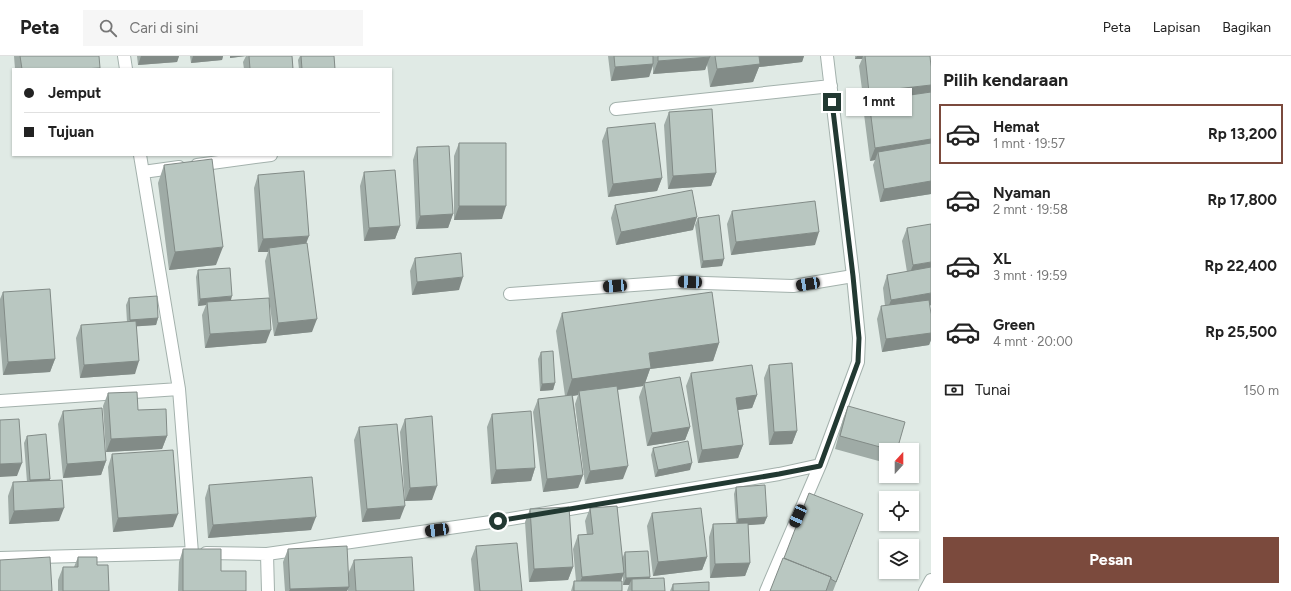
<!DOCTYPE html>
<html lang="id">
<meta charset="utf-8">
<style>
:root{--surface:#fff;--page:#f6f6f6;--text:#222;--muted:#767676;--line:#e0e0e0;--accent:#7b4a3d}
body{margin:0;font-family:Figtree,sans-serif;background:var(--page);color:var(--text);height:100vh;display:flex;flex-direction:column;font-size:15px;white-space:nowrap}
*{box-sizing:border-box;margin:0}
p{font-size:13px;color:var(--muted)}
.icon{flex:none;width:22px;height:22px;fill:none;stroke:currentColor;stroke-width:2;stroke-linecap:round;stroke-linejoin:round}
.map{position:relative;flex:1;overflow:hidden}
.drawer{display:flex;flex-direction:column;background:var(--surface);width:360px}
.drawer>*{flex:none}
.top-card{position:absolute;left:12px;top:12px;width:380px;height:88px;border-radius:0px;box-shadow:0 1px 3px #0004;display:grid;align-content:center;height:88px;padding:0 12px;background:var(--surface)}
.needle{width:26px;rotate:21deg}
.controls{position:absolute;left:879px;top:387px;display:grid;gap:8px}
.controls a{display:grid;place-items:center;width:40px;height:40px;border-radius:0px;background:var(--surface);box-shadow:0 1px 3px #0004;font-size:20px}
.end{position:absolute;width:18px;height:18px;margin:-9px;border:5px solid #223932;background:#fff;box-shadow:0 0 0 2px #fff}
.from{border-radius:50%}
.bubble{position:absolute;height:28px;border-radius:0px;background:var(--surface);box-shadow:0 1px 3px #0004;font-size:13px;font-weight:700;line-height:28px;text-align:center}
.car{position:absolute;width:12px;height:24px;margin:-12px -6px;border-radius:5px;box-shadow:0 0 3px 1px #0007;background:linear-gradient(#222 24%,#8ab4d8 0 40%,#222 0 76%,#8ab4d8 0 86%,#222 0)}
.top-card b{display:flex;align-items:center;gap:14px;height:38px;font-size:15px}
.top-card b+b{border-top:1px solid var(--line)}
.top-card i{width:10px;height:10px;background:var(--text)}
ul{padding:0;list-style:none}
li{display:flex;align-items:center;gap:12px;height:60px;margin:0 8px 6px;padding:0 4px;border:2px solid transparent;border-radius:0px}
li div{flex:1}
li b{display:block;font-size:15px}
li em{font-style:normal;font-weight:700}
li.current{border-color:var(--accent)}
li>.icon{width:36px;height:36px;stroke-width:1.5}
h2{padding:0 12px;font-size:18px;line-height:48px}
.pay{display:flex;align-items:center;gap:10px;height:44px;padding:0 12px;font-size:15px}
.pay p{margin-inline-start:auto}
.action{display:flex;gap:8px;margin-top:auto;padding:8px 12px}
.action a{flex:1;height:46px;border-radius:0px;background:var(--accent);color:#fff;font-size:16px;font-weight:700;line-height:46px;text-align:center}
header{display:flex;align-items:center;gap:24px;box-sizing:border-box;height:56px;padding:0 20px;background:var(--surface);border-bottom:1px solid var(--line)}
header strong{font-size:19px}
nav{display:flex;gap:22px;margin-inline-start:auto;font-size:14px}
.search{width:280px;height:36px;background:var(--page);display:flex;align-items:center;gap:10px;box-sizing:border-box;padding:0 14px;border-radius:0px;color:var(--muted);font-size:15px}
main{display:flex;flex:1;min-height:0}
.map>svg:first-child{display:block}
.lines{fill:none;stroke-linecap:round;stroke-linejoin:round}
.lane-casing{stroke:#a3b1ac;stroke-width:14}
.street-casing{stroke:#a3b1ac;stroke-width:14}
.lane{stroke:#fff;stroke-width:12}
.street{stroke:#fff;stroke-width:12}
.wall{fill:#9faba6}
.shaded-wall{fill:#828b87}
.building{fill:#b9c7c1;stroke:#828b87}
.route{stroke:#223932;stroke-width:5}
</style>
<header>
<strong>Peta</strong>
<div class="search"><svg class="icon" aria-label="search" viewBox="0 0 24 24"><circle cx="10" cy="10" r="6"/><path d="M15 15l6 6"/></svg>Cari di sini</div>
<nav><a>Peta</a><a>Lapisan</a><a>Bagikan</a></nav>
</header>
<main>
<div class="map">
<svg width="931" height="535" viewBox="0 0 931 535">
<rect width="100%" height="100%" fill="#e0eae5"/>
<g class="lines">
<g class="lane-casing">
<path id="lane" d="M510,238L675,226L793,230L853,220"/>
</g>
<g class="street-casing">
<path id="street" d="M124,0L126,13
M616,53L831,30
M197,109L271,99
M143,116L179,111
M0,345L179,333
M206,497L267,498L498,465L779,418L820,409L858,306L859,282L853,220L827,0
M267,498L268,535
M0,502L192,497L179,333L140,99
M766,535L820,409
M925,535L931,524"/>
</g>
<use href="#lane" class="lane"/>
<use href="#street" class="street"/>
</g>
<path class="wall" d="M14,0H99V13H15Z
M137,0H179L177,6L138,9Z
M190,0H223L222,4L191,7Z
M230,0H292L293,13H244L243,6L246,0L230,2Z
M300,0H334L335,13H299L298,4Z
M608,0H804L802,6L759,11L753,26L710,31L707,8L705,14L653,18V10L649,21L611,25Z
M855,0H930L931,36V138L880,146L873,109L875,104L870,105L864,58L867,49H864L859,10L862,3H855Z
M669,56L716,117L711,130L668,133L664,69Z
M607,72L662,122L657,135L608,141L602,85Z
M459,87L502,163L454,164V100Z
M417,91L453,158L448,172L416,173L413,104Z
M164,109L216,209L169,214L158,127Z
M364,116L400,170L395,183L364,185L360,130Z
M258,119L306,187L312,276L274,280L269,243L266,287L205,292L202,259L206,249L198,250L196,221L198,214L231,244L269,242L265,205L268,196H258L254,132Z
M615,149L693,174L616,189L611,162Z
M732,155L815,189L731,199L727,168Z
M698,162L722,210L701,212L695,169Z
M907,172L931,249L930,250L931,258V284L929,289L882,296L877,263L881,250H885L883,232L887,219L907,216L902,185Z
M415,202L459,234L412,239L410,215Z
M3,236L55,303L50,316L3,319L0,280V243Z
M129,242L158,262L156,269L137,270L135,318L80,322L76,282L81,269L127,266L126,249Z
M562,257L719,287L713,305L650,313L645,327L690,371L685,384L647,390L639,341L643,330L618,334L623,423L585,428L575,348L578,339L573,340L583,419L578,432L543,436L533,356L538,343L565,340L556,275Z
M541,296L555,327L553,334L540,335L538,303Z
M769,309L797,375L792,388L769,389L764,322Z
M691,317L757,339L752,352L738,354L743,389L738,402L698,407L686,330Z
M108,337L167,380L162,393L106,396L103,350Z
M848,350L897,394H886V407L835,393L843,363Z
M63,355L106,405L101,419L63,422L58,368Z
M492,358L535,412L531,425L491,428L487,371Z
M405,363L432,444L405,445L400,376Z
M359,371L400,463L362,466L354,384Z
M27,380L50,423L49,424L59,465L9,468L8,440L13,426H27L24,387Z
M653,392L690,414L655,421L651,399Z
M112,398L173,471L113,476L108,411Z
M209,429L311,474L208,482L205,442Z
M736,431L767,461L764,468L748,469L750,507L745,520L710,522L709,481L713,468L736,467L734,438Z
M590,452L622,503L625,496L649,523L665,535H627L629,529H623V519L621,525L622,535H571L574,525H576L573,493L578,479H587L585,465Z
M530,453L573,511L568,524L529,526L525,466Z
M652,457L707,501L702,514L653,520L647,470Z
M858,471L833,535H770L784,502Z
M476,490L522,535H474L471,503Z
M183,493L221,515L246,535H178L179,506Z
M288,493L348,518L354,504L414,535H348V533L347,535H285L283,506Z
M78,501L97,509L109,535H58V524L63,511H74Z
M673,528L709,535H670Z"/>
<path class="shaded-wall" d="M141,0H179L177,6L138,9Z
M193,0H223L222,4L191,7Z
M230,0H246L230,2Z
M756,0H804L802,6L759,11L753,26L710,31L717,13Z
M857,0H863L862,3H855Z
M710,1L705,14L653,18L658,5Z
M653,8L649,21L611,25L615,11Z
M100,12L99,13H83Z
M931,29V35L928,42L869,45L867,49H864L869,36Z
M931,83V96H878L875,104L870,105L875,92Z
M716,117L711,130L668,133L673,120Z
M662,122L657,135L608,141L613,128Z
M931,125V138L880,146L884,133Z
M459,150H506L502,163L454,164Z
M453,158L448,172L416,173L420,160Z
M697,161L693,174L616,189L621,176Z
M400,170L395,183L364,185L369,172Z
M819,176L815,189L731,199L736,186Z
M309,180L304,193L269,192L268,196H258L263,183Z
M223,191L216,209L169,214L175,196Z
M724,203L722,210L701,212L703,205Z
M931,206V218L908,222L913,209Z
M463,221L459,234L412,239L417,226Z
M931,237V249L886,257L891,244Z
M232,240L230,248L207,246L206,249L198,250L200,243Z
M158,262L156,269L128,271L130,264Z
M317,263L312,276L274,280L278,267Z
M271,274L266,287L205,292L210,278Z
M931,277V284L929,289L882,296L886,283Z
M719,287L713,305L650,313L644,330V327L643,330L580,339L579,335L578,339L566,341L572,323L649,297Z
M55,303L50,316L3,319L8,306Z
M139,305L135,318L80,322L84,309Z
M555,327L553,334L540,335L542,328Z
M757,339L752,352L731,355L736,342Z
M690,371L685,384L647,390L652,377Z
M797,375L792,388L769,389L774,376Z
M167,380L162,393L106,396L111,383Z
M743,389L738,402L698,407L702,394Z
M106,405L101,419L63,422L67,408Z
M22,407L17,420L0,421V408Z
M692,407L690,414L655,421L658,414Z
M628,410L623,423L585,428L590,415Z
M535,412L531,425L491,428L496,414Z
M583,419L578,432L543,436L547,423Z
M50,423L47,430L28,431L30,424Z
M437,430L432,444L405,445L410,432Z
M405,450L400,463L362,466L367,453Z
M64,452L59,465L9,468L14,455Z
M178,458L173,471L113,476L118,462Z
M316,461L311,474L208,482L213,469Z
M767,461L764,468L736,470L738,463Z
M707,501L702,514L653,520L658,506Z
M750,507L745,520L710,522L715,508Z
M573,511L568,524L529,526L534,513Z
M624,517L619,530L577,534L582,521Z
M650,521L647,528L632,523L629,529H623L626,522Z
M349,531L347,535H289L290,533Z"/>
<path class="building" d="M20,0H99L100,12L83,13H22Z
M249,0H292L293,13H250Z
M301,0H334L335,13H302Z
M614,0H653V8L615,11Z
M658,0H710V1L658,5Z
M715,0H759L760,8L717,13Z
M865,0H930L931,11V29L869,36Z
M931,36V83L875,92L869,45Z
M712,53L716,117L673,120L669,56Z
M655,67L662,122L613,128L607,72Z
M459,87H506V150H459Z
M931,87V125L884,133L878,96Z
M449,90L453,158L420,160L417,91Z
M212,103L223,191L175,196L164,109Z
M395,114L400,170L369,172L364,116Z
M304,115L309,180L263,183L258,119Z
M692,134L697,161L621,176L615,149Z
M815,145L819,176L736,186L732,155Z
M719,159L724,203L703,205L698,162Z
M931,168V206L913,209L907,172Z
M307,187L317,263L278,267L269,192Z
M461,197L463,221L417,226L415,202Z
M931,211V237L891,244L887,219Z
M230,212L232,240L200,243L198,214Z
M50,233L55,303L8,306L3,236Z
M712,236L719,287L649,297L651,312L572,323L562,257Z
M157,240L158,262L130,264L129,242Z
M269,242L271,274L210,278L207,246Z
M929,244L931,258V277L886,283L881,250Z
M136,265L139,305L84,309L81,269Z
M553,295L555,327L542,328L541,296Z
M792,307L797,375L774,376L769,309Z
M752,309L757,339L736,342L743,389L702,394L691,317Z
M680,321L690,371L652,377L644,327Z
M617,330L628,410L590,415L579,335Z
M137,336L138,354L166,353L167,380L111,383L108,337Z
M572,339L583,419L547,423L538,343Z
M848,350L905,366L897,394H891L840,380Z
M102,352L106,405L67,408L63,355Z
M531,355L535,412L496,414L492,358Z
M432,360L437,430L410,432L405,363Z
M19,363L22,407L0,408V364Z
M397,368L405,450L367,453L359,371Z
M46,378L50,423L30,424L27,380Z
M688,385L692,407L658,414L653,392Z
M173,394L178,458L118,462L112,398Z
M312,421L316,461L213,469L209,429Z
M62,424L64,452L14,455L13,426Z
M765,429L767,461L738,463L736,431Z
M809,437L863,458L836,526L831,523V521L784,502Z
M617,450L624,517L582,521L578,479L593,478L590,452Z
M569,451L573,511L534,513L530,453Z
M701,452L707,501L658,506L652,457Z
M748,467L750,507L715,508L713,468Z
M517,487L522,535H480L476,490Z
M347,490L349,531L290,533L288,493Z
M183,493H221V515H246V535H183Z
M648,495L650,521L626,522L625,496Z
M50,501L52,535H0V504Z
M78,501H97V509H108L109,535H63V511H78Z
M412,501L414,535H356L354,504Z
M783,502L831,521L826,535H770Z
M664,522L665,535H632V523Z
M574,525H622V535H574Z
M709,526V535H673V528Z"/>
<g class="lines">
<path class="route" d="M498,465L779,418L820,410L858,306L859,282L853,220L832,46"/>
</g>
</svg>
<div class="controls">
<a><svg class="needle" viewBox="-14 -14 28 28"><path d="M0-13l5 13h-10z" fill="#e53935"/><path d="M0 13l5-13h-10z" fill="#767676"/></svg></a>
<a><svg class="icon" aria-label="locate" viewBox="0 0 24 24"><circle cx="12" cy="12" r="6"/><path d="M12 2v4M12 18v4M2 12h4M18 12h4"/></svg></a>
<a><svg class="icon" aria-label="layers" viewBox="0 0 24 24"><path d="M12 4l9 5-9 5-9-5zM3 14l9 5 9-5"/></svg></a>
</div>
<i class="end from" style="left:498px;top:465px"></i>
<i class="end" style="left:832px;top:46px"></i>
<div class="bubble" style="left:846px;top:32px;width:66px">1 mnt</div>
<i class="car" style="left:690px;top:226px;rotate:272deg"></i>
<i class="car" style="left:808px;top:228px;rotate:261deg"></i>
<i class="car" style="left:615px;top:230px;rotate:266deg"></i>
<i class="car" style="left:798px;top:460px;rotate:204deg"></i>
<i class="car" style="left:437px;top:474px;rotate:262deg"></i>
<div class="top-card">
<b><i class="from"></i>Jemput</b>
<b><i></i>Tujuan</b>
</div>
</div>
<section class="drawer">
<h2>Pilih kendaraan</h2>
<ul>
<li class="current"><svg class="icon" aria-label="car" viewBox="0 0 24 24"><path d="M5 17H2v-5l4-1 3-4h7l3 4 3 1v5h-3M9 17h6M6 11h13"/><circle cx="7" cy="17" r="2"/><circle cx="17" cy="17" r="2"/></svg><div><b>Hemat</b><p>1 mnt · 19:57</p></div><em>Rp 13,200</em></li>
<li><svg class="icon" aria-label="car" viewBox="0 0 24 24"><path d="M5 17H2v-5l4-1 3-4h7l3 4 3 1v5h-3M9 17h6M6 11h13"/><circle cx="7" cy="17" r="2"/><circle cx="17" cy="17" r="2"/></svg><div><b>Nyaman</b><p>2 mnt · 19:58</p></div><em>Rp 17,800</em></li>
<li><svg class="icon" aria-label="car" viewBox="0 0 24 24"><path d="M5 17H2v-5l4-1 3-4h7l3 4 3 1v5h-3M9 17h6M6 11h13"/><circle cx="7" cy="17" r="2"/><circle cx="17" cy="17" r="2"/></svg><div><b>XL</b><p>3 mnt · 19:59</p></div><em>Rp 22,400</em></li>
<li><svg class="icon" aria-label="car" viewBox="0 0 24 24"><path d="M5 17H2v-5l4-1 3-4h7l3 4 3 1v5h-3M9 17h6M6 11h13"/><circle cx="7" cy="17" r="2"/><circle cx="17" cy="17" r="2"/></svg><div><b>Green</b><p>4 mnt · 20:00</p></div><em>Rp 25,500</em></li>
</ul>
<div class="pay"><svg class="icon" aria-label="cash" viewBox="0 0 24 24"><path d="M3 7h18v10H3z"/><circle cx="12" cy="12" r="2"/></svg>Tunai<p>150 m</p></div>
<div class="action"><a>Pesan</a></div>
</section>
</main>
